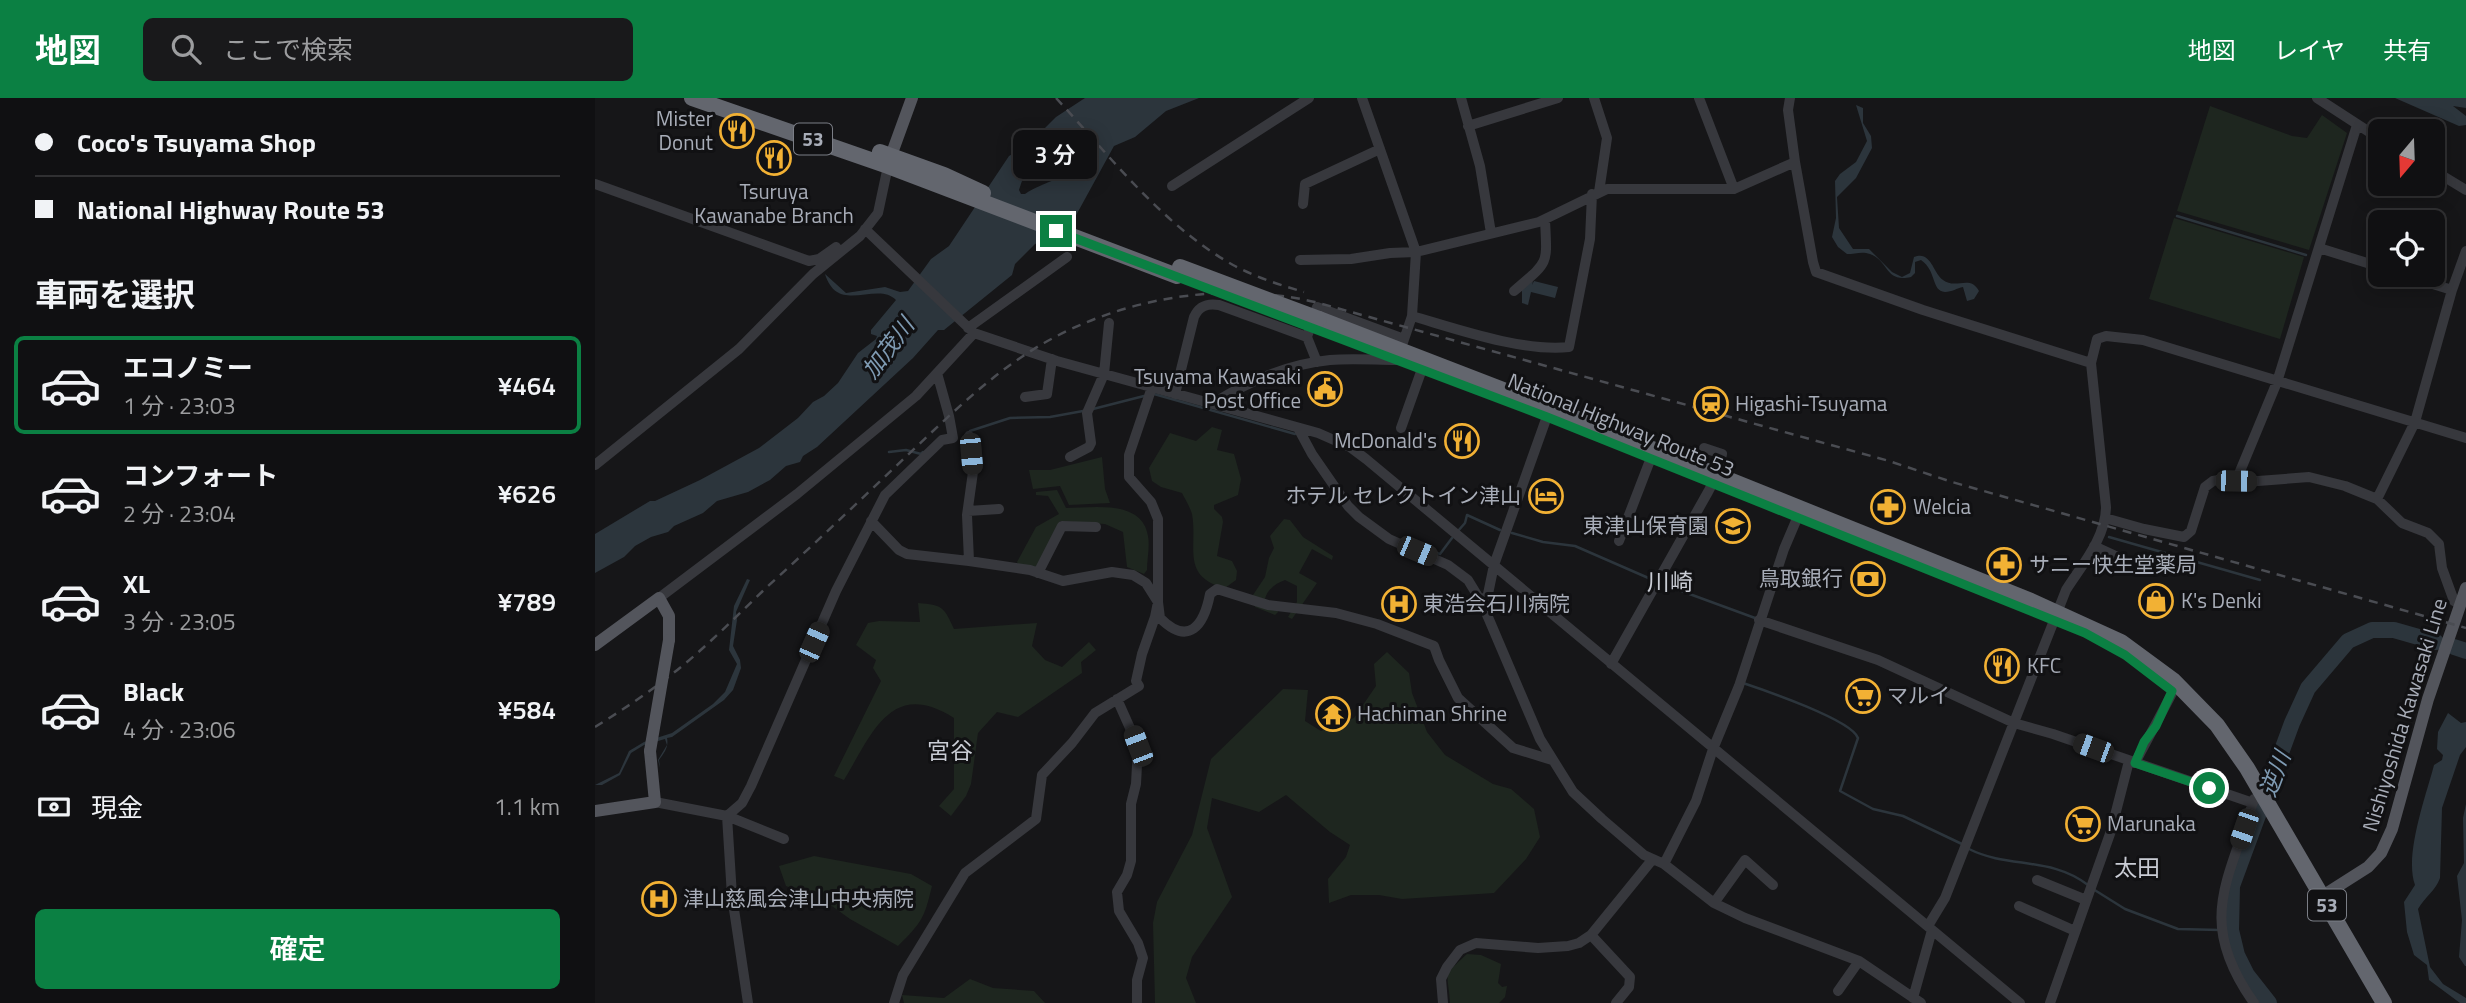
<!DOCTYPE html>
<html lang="ja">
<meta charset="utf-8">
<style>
:root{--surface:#101012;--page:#19191b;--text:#f1f3f6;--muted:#9c9d9f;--line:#303032;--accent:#0b8043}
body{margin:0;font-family:"Titillium Web","Noto Sans JP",sans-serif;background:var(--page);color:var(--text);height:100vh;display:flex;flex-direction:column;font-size:26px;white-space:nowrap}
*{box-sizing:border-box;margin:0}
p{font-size:23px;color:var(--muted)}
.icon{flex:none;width:38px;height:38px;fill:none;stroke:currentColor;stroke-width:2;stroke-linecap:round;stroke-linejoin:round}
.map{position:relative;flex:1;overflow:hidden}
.sheet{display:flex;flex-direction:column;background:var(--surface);width:595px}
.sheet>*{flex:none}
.guide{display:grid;align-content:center;height:154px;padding:0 35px;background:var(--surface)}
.needle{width:46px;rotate:199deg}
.controls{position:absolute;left:1773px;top:21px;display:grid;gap:14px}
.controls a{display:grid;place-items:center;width:77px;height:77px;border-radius:10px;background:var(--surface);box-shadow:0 4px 18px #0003,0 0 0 2px var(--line);font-size:35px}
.end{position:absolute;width:32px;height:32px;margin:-16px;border:9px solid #0b8043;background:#fff;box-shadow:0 0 0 4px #fff}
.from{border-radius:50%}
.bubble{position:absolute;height:49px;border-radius:10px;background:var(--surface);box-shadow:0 4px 18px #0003,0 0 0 2px var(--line);font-size:23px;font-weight:600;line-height:49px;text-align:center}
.car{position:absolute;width:21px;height:42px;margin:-21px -10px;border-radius:9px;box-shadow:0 0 5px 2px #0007;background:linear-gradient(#222 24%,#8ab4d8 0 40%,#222 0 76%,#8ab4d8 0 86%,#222 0)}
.guide b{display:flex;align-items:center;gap:24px;height:66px;font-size:26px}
.guide b+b{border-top:2px solid var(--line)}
.guide i{width:18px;height:18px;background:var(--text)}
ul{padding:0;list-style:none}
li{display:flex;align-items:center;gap:21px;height:98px;margin:0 14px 10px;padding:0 21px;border:4px solid transparent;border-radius:10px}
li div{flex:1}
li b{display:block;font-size:26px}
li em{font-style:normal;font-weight:600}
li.selected{border-color:var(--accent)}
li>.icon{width:63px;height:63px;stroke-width:1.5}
h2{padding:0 35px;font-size:32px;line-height:84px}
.pay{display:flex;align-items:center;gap:18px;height:77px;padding:0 35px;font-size:26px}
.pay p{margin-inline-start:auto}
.cta{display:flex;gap:14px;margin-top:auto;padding:14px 35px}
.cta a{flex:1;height:80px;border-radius:10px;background:var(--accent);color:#fff;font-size:28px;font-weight:600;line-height:80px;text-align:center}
header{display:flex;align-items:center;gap:42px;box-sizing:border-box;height:98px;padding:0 35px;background:var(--accent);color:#fff}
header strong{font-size:33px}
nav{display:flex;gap:38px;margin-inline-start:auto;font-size:24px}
.search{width:490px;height:63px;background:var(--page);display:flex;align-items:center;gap:18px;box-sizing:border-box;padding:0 24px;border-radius:10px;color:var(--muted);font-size:26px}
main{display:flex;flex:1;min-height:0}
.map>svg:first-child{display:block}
.green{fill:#1e261f}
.water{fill:#2c353c;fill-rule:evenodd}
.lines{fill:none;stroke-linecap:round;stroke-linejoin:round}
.stream{stroke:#2c353c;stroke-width:2.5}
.river{stroke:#2c353c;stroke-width:16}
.minor{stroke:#37383d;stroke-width:10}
.major{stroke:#53555c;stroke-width:12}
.highway{stroke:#63666e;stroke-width:16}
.rail{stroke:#4a4c52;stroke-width:2.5;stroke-dasharray:9 7;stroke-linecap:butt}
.major-bridge{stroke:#53555c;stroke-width:12}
.highway-bridge{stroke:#63666e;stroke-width:16}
.route{stroke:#0b8043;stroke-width:9}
.labels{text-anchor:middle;stroke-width:6;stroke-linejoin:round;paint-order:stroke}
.shield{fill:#111113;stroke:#7b7e86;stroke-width:2}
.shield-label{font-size:19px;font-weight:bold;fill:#a8adb8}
.poi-label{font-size:21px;fill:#a8adb8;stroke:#111113;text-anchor:start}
.street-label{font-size:21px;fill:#a8adb8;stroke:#111113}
.water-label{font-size:23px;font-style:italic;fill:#7f9bb3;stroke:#111113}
.neighbourhood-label{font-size:23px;fill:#c9ccd4;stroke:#111113}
</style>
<header>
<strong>地図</strong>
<div class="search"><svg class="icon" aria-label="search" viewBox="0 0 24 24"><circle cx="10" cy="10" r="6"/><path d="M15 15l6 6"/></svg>ここで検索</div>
<nav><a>地図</a><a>レイヤ</a><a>共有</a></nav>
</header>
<main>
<section class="sheet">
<div class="guide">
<b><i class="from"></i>Coco's Tsuyama Shop</b>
<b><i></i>National Highway Route 53</b>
</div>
<h2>車両を選択</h2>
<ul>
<li class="selected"><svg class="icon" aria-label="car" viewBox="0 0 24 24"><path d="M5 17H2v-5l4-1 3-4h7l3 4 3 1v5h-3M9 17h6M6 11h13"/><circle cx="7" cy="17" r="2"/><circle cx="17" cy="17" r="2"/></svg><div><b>エコノミー</b><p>1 分 · 23:03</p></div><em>¥464</em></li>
<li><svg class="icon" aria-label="car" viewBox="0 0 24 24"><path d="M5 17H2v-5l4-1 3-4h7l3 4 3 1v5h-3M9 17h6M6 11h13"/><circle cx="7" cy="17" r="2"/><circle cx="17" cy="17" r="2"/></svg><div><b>コンフォート</b><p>2 分 · 23:04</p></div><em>¥626</em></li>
<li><svg class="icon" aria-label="car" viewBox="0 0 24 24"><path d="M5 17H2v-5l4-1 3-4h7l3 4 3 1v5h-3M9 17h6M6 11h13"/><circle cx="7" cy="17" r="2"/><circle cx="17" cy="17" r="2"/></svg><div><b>XL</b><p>3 分 · 23:05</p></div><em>¥789</em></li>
<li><svg class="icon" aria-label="car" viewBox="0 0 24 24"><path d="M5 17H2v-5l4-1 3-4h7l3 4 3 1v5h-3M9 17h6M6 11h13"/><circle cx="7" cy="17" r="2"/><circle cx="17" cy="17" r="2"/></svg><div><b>Black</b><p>4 分 · 23:06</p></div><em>¥584</em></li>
</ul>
<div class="pay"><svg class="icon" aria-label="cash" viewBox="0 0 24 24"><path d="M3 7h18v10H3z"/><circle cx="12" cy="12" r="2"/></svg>現金<p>1.1 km</p></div>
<div class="cta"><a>確定</a></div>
</section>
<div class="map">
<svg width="1871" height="905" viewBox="0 0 1871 905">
<rect width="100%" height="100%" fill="#161618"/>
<path class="green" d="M1615,8L1697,38L1712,40L1727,17L1752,35L1714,152L1582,113Z
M1579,120L1709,159L1685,241L1554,201Z
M617,329L627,332L622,352L639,356L646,381L643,397L619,407V411L627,419L628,424L622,458L637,463L642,473L641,482L630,490C585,479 603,448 597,416C595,409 590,401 587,395L566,389L557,383L554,370L575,335L601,343Z
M507,359L510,391L515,405L474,407L465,388L438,391L434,372H455Z
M462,392L471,410C498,410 547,401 553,438C555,449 552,461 552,472L549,476L532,469L528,434L510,426L465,423L441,471L424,468L422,464L441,429L464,416L453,398L441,397V394Z
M689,421L695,422L708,439L738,458L737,462L717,451L704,475L722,485L697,521L693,519L702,504V488L690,482C681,485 672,492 670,501L681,505L683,514L680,517L660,509L658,497L670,479L674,460L679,450L675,438Z
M323,505C348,507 349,509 359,531L442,525L437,548L450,562L467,569L494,544L501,552L486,564L487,575L423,619L402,614L383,635L376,686L371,698L356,718L344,708L359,691V620C296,580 277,636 249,682L239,678L286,583L278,570L281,562L261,547L273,525L284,523L325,524Z
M792,554L814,575L817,595L832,634L850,657L898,686L916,691L939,711L945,739L931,761L899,795L807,801L784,797H756L734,805L733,781L751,759L755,747L735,734L691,697L664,714L617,700L612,730L637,799L597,859L591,880L601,905H560L558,825L562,804L597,737L616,661L688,591L713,592L710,623L726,633L759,620L781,588L779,566Z
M219,758L316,776L337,788C329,821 327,824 303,848L255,821L230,803L191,788L184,768Z
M872,856L886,857L906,866L903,885L907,889L912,888L910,899L904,905H855C853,873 846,880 872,856Z
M375,881L398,890L439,893L450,905H309L307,897L349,900Z"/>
<path class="water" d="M490,0H604L571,13L540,39L519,48L479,121L453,141L440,146L420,166L417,177L349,232H343L318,260L222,349L208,358L205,364L191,368L175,382L153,394L122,403L108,415L79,428L73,434L56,439L40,448L29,459L0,475V436L55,403H60L105,382L164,350L203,320L218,304L229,298L243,285L263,255L281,241L282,238L276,236V232L301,202C282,182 243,218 230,176L251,195L290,189L305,194L313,193L336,161L354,148L414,58L435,45L461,19ZM461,45C477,88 457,78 430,96H426L424,92C430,71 441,56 461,45Z
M1800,0H1871V10L1858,8L1871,18V27L1864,28Z
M1261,7L1268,10V25L1276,38L1277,50L1261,80L1242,99L1244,130L1258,151H1274L1297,174L1307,179L1315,175L1319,159C1336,152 1338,175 1348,182C1361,192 1375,176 1384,193L1379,201L1372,203L1368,189C1362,190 1357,194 1350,194C1336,193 1342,173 1326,162L1320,164V175L1316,179C1290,185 1294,163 1275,156C1267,153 1260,156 1252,156L1243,149L1237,139L1241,120L1240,83L1245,76L1261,64L1272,43Z
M938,183L937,187L939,183L963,189L960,200L936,194L933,207L927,205V190Z
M152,481L155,482L141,514L142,522L138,548L145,562L146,570L138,592L129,602L77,639L72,640C74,649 69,655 64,662L65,670L63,662L72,647L70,641L49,647L36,655L25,677L7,687H0L24,675L34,653L49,644L77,635L118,606L130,594L142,566L134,552L139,508Z
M1853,615L1866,625L1871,624V649L1865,657L1847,710L1845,780C1841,792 1830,799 1823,811L1835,869L1848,886L1871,900V905H1865L1834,882L1832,867L1819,857L1812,834L1809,804L1820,787C1809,757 1831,698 1839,667L1847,662L1848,657L1842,651L1843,634Z
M1871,706V868H1870L1864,859L1867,822L1862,778L1869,765L1868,720Z"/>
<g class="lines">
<path class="stream" d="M1582,118L1711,157
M559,296L700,336
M498,311L549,298
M375,333L415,320L455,319L488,313
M294,354L311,352L326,356L328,354
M863,433L870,425L872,417L905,432
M917,435L948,444L980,448L1058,482
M1514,439L1665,482
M827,450L845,456L857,440
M1070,487L1160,520
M1148,585C1169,592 1257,622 1263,640L1245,693L1278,711L1308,718L1369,747
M1374,751C1414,771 1455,758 1493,787
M1498,791L1530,811L1583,831L1625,832"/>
<path class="river" d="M1859,549L1871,553
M1674,905L1652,877L1642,857L1636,832L1637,788L1697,625L1713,590L1753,543L1777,532H1799L1841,544"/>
<path class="minor" d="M866,0L885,68L896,135
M999,0L1012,40L1004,94
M1104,0L1139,91
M1195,0L1193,12L1200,64L1218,164L1221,174L1328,212L1496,265
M1722,0L1785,41
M873,28L963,0
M1838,72L1871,92
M0,86L214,163L224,161L241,149
M577,88L714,0
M708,106L710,86L785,51
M270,131L379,235
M1724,150L1785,169
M705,162L756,161L795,155L821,154L944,124L1012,91H1139L1200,64
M1809,177L1857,192
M919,193C955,162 952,168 950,121
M817,218C862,231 927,254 974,249L995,141L997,96
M373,230L472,159
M712,239L722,209L809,241
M580,296L599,219C604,208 612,205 624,207L712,239L722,264
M430,299L452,296L457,261
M617,306C652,284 694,266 735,262C757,260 780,262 802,262L817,218L821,154L767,0
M703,330L717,356L753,408L764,419L794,441L853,467L873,482L887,505L945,641L978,694L1007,721L1049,757L1069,766L1119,805L1150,820L1264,863L1326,905
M806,330L827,271
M374,338L378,374L372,417L374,463L435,472L468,483L517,474L538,477L551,485L563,504L565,520C594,549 609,527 615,496L622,491L673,507L741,515L782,526L839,548L844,562L863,600L918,650L957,662
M475,359L494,349L496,345L492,315L509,276L514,225
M0,367L144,251L218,176L265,138L283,115L293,68
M1641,383L1682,284L1762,27
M1782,401L1820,324L1857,192L1871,153
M373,413L404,411
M1510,420L1549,431L1589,439L1596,433L1610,389L1618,383L1629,381L1663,383L1714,379L1750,388L1782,401L1807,425L1833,435L1844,446L1847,470L1859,503L1865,506
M276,423L304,452L312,456L374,463
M1024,443L1059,352
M1499,448L1525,460
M443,475L467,428L501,429
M64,500L202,396L321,298L379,235L462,263L723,335L755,349L771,361L1425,905
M887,505L893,496L899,467L955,310
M1164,522L1283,562L1419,625L1458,636L1658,705
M1016,566L1113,394L1122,377L1127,356L1109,350
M522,601L543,648L541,686L536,706V763L532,777L522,794L524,813L543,845L548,860L542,882V905
M1540,665L1582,586
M1659,701C1633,785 1601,823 1659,905
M60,704L132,718L189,741
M132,718L147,705L156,688L241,493L290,397L347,342L358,340L354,318L342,275
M132,718L137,798L153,905
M1069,766L1101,703L1118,651L1144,588L1189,451L1206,411
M1442,782L1491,802
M1119,805L1150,762L1178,787
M1424,808L1480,833
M1333,828L1350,800L1471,492C1487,467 1511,439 1511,409L1496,265L1502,241L1511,238L1548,242L1871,340
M996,837L1035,879L1034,889L1021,905
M1243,893L1264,863
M1318,900L1337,832
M299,905L308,877L370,775L441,721L447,677L477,645L500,615L544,588L541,583L547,556L560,519L563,504V421L556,404L534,379V357L557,289
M848,905L846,881L852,869L865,852L881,845L943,850L973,848L984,845L996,837L1057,762
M1455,905L1516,733L1534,663"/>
<path class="major" d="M293,66L317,0
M0,547L64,500L74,518V542
M0,713L60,704L55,653
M1718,804L1773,769L1786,755L1797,731L1833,601L1871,490"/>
<path class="highway" d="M97,0L293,68L582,178
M285,54L349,77L388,95
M724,221L955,310L1436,503L1526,544L1579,583L1622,627L1652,670L1789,905"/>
<path class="rail" d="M461,0C516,59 567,127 638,167C660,179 685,187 709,194
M0,629C34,608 68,585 99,558C124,536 148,512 172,489C215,450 257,410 299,370C346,326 393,277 449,245C530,199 629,183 720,204L1294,363L1357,384L1871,530"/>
<path class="major-bridge" d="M55,653L74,542"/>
<path class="highway-bridge" d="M585,169L724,221"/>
</g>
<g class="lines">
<path class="route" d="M461,133L952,319L1490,535L1530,557L1577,593L1561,628L1549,644L1540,665L1614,690"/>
</g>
<defs>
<g id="restaurant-ring" transform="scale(1.75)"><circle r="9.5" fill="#111113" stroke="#f2b134" stroke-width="1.5"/><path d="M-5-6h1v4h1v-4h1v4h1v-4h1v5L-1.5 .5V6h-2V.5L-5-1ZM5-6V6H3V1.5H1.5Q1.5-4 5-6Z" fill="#f2b134"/></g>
<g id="civic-ring" transform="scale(1.75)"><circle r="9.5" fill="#111113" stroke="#f2b134" stroke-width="1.5"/><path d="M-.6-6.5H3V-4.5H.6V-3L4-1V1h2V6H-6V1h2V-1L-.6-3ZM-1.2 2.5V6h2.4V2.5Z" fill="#f2b134"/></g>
<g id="station-ring" transform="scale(1.75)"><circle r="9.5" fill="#111113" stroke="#f2b134" stroke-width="1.5"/><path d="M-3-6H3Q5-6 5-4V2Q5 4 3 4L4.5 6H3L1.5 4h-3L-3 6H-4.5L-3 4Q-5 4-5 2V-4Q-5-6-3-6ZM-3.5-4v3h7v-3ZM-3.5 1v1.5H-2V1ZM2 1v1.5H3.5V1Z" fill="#f2b134"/></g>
<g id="hotel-ring" transform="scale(1.75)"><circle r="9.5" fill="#111113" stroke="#f2b134" stroke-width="1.5"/><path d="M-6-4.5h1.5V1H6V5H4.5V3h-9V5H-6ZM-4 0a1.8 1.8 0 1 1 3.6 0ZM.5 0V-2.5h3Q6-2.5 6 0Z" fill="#f2b134"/></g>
<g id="pharmacy-ring" transform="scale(1.75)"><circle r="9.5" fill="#111113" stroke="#f2b134" stroke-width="1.5"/><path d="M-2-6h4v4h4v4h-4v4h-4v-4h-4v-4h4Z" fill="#f2b134"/></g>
<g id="school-ring" transform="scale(1.75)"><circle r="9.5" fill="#111113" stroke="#f2b134" stroke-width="1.5"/><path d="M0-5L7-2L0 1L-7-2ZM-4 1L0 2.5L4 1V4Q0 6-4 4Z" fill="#f2b134"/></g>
<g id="bank-ring" transform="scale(1.75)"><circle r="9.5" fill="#111113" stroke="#f2b134" stroke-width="1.5"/><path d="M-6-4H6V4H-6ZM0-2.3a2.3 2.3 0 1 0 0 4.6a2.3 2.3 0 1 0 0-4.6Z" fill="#f2b134"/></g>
<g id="shop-ring" transform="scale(1.75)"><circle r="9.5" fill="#111113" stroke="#f2b134" stroke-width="1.5"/><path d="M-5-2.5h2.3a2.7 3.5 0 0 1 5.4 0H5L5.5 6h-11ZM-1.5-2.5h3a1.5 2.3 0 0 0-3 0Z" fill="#f2b134"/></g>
<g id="hospital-ring" transform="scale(1.75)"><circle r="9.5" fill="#111113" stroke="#f2b134" stroke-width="1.5"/><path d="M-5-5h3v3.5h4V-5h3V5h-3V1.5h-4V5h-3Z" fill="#f2b134"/></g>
<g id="supermarket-ring" transform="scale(1.75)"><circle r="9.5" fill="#111113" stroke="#f2b134" stroke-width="1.5"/><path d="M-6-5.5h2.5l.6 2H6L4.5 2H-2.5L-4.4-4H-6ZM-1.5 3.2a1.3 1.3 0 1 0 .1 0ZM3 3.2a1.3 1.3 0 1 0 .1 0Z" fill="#f2b134"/></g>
<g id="temple-ring" transform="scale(1.75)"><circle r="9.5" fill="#111113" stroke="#f2b134" stroke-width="1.5"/><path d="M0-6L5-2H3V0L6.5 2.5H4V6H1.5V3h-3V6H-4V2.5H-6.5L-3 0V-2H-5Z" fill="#f2b134"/></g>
</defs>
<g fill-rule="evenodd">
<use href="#restaurant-ring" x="142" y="33"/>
<use href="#restaurant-ring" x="179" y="60"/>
<use href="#civic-ring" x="730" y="291"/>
<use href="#station-ring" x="1116" y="306"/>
<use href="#restaurant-ring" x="867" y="343"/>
<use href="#hotel-ring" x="951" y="398"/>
<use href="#pharmacy-ring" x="1293" y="409"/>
<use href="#school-ring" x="1138" y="428"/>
<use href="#pharmacy-ring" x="1409" y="467"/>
<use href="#bank-ring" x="1273" y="481"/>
<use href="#shop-ring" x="1561" y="503"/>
<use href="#hospital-ring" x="804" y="506"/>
<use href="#restaurant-ring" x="1407" y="568"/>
<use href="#supermarket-ring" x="1268" y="598"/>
<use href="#temple-ring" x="738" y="616"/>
<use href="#supermarket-ring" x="1488" y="726"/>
<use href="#hospital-ring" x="64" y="801"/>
</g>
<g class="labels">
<g class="shield">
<rect x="199" y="25.5" width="38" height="31" rx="5"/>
<rect x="1713" y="791.5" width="38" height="31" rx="5"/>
</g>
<g class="shield-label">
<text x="218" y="48">53</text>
<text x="1732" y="814">53</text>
</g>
<g class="poi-label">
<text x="118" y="28" text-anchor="end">Mister<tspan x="118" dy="24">Donut</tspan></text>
<text x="179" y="101" text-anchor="middle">Tsuruya<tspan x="179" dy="24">Kawanabe Branch</tspan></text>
<text x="706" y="286" text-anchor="end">Tsuyama Kawasaki<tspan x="706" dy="24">Post Office</tspan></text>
<text x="1140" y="313">Higashi-Tsuyama</text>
<text x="842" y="350" text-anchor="end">McDonald's</text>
<text x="926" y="405" text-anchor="end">ホテル セレクトイン津山</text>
<text x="1318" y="416">Welcia</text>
<text x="1114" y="435" text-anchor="end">東津山保育園</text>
<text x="1434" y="474">サニー快生堂薬局</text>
<text x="1248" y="488" text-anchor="end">鳥取銀行</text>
<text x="1586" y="510">K's Denki</text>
<text x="828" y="513">東浩会石川病院</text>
<text x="1432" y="575">KFC</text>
<text x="1292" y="605">マルイ</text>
<text x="762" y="623">Hachiman Shrine</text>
<text x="1512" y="733">Marunaka</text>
<text x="88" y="808">津山慈風会津山中央病院</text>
</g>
<g class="street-label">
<text transform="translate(1026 327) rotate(22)" y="7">National Highway Route 53</text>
<text transform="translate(1810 617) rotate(-73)" y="7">Nishiyoshida Kawasaki Line</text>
</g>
<g class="water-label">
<text transform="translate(293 250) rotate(-53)" y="8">加茂川</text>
<text transform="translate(1680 676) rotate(-69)" y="8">逆川</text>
</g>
<g class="neighbourhood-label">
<text x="1075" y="492">川崎</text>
<text x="355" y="661">宮谷</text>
<text x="1542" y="778">太田</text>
</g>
</g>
</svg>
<div class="controls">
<a><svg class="needle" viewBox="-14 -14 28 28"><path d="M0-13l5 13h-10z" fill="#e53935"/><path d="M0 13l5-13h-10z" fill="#9c9d9f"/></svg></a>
<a><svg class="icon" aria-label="locate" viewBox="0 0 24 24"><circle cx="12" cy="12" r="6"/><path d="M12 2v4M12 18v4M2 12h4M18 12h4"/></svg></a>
</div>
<i class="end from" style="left:1614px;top:690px"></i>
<i class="end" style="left:461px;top:133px"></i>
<div class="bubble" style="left:418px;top:32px;width:84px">3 分</div>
<i class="car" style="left:376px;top:356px;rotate:175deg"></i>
<i class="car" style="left:1641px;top:383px;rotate:91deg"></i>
<i class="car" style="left:822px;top:453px;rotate:113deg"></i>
<i class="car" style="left:219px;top:544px;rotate:24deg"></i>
<i class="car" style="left:543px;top:648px;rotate:339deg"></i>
<i class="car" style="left:1498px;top:650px;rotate:290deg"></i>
<i class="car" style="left:1649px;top:731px;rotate:199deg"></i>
</div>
</main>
